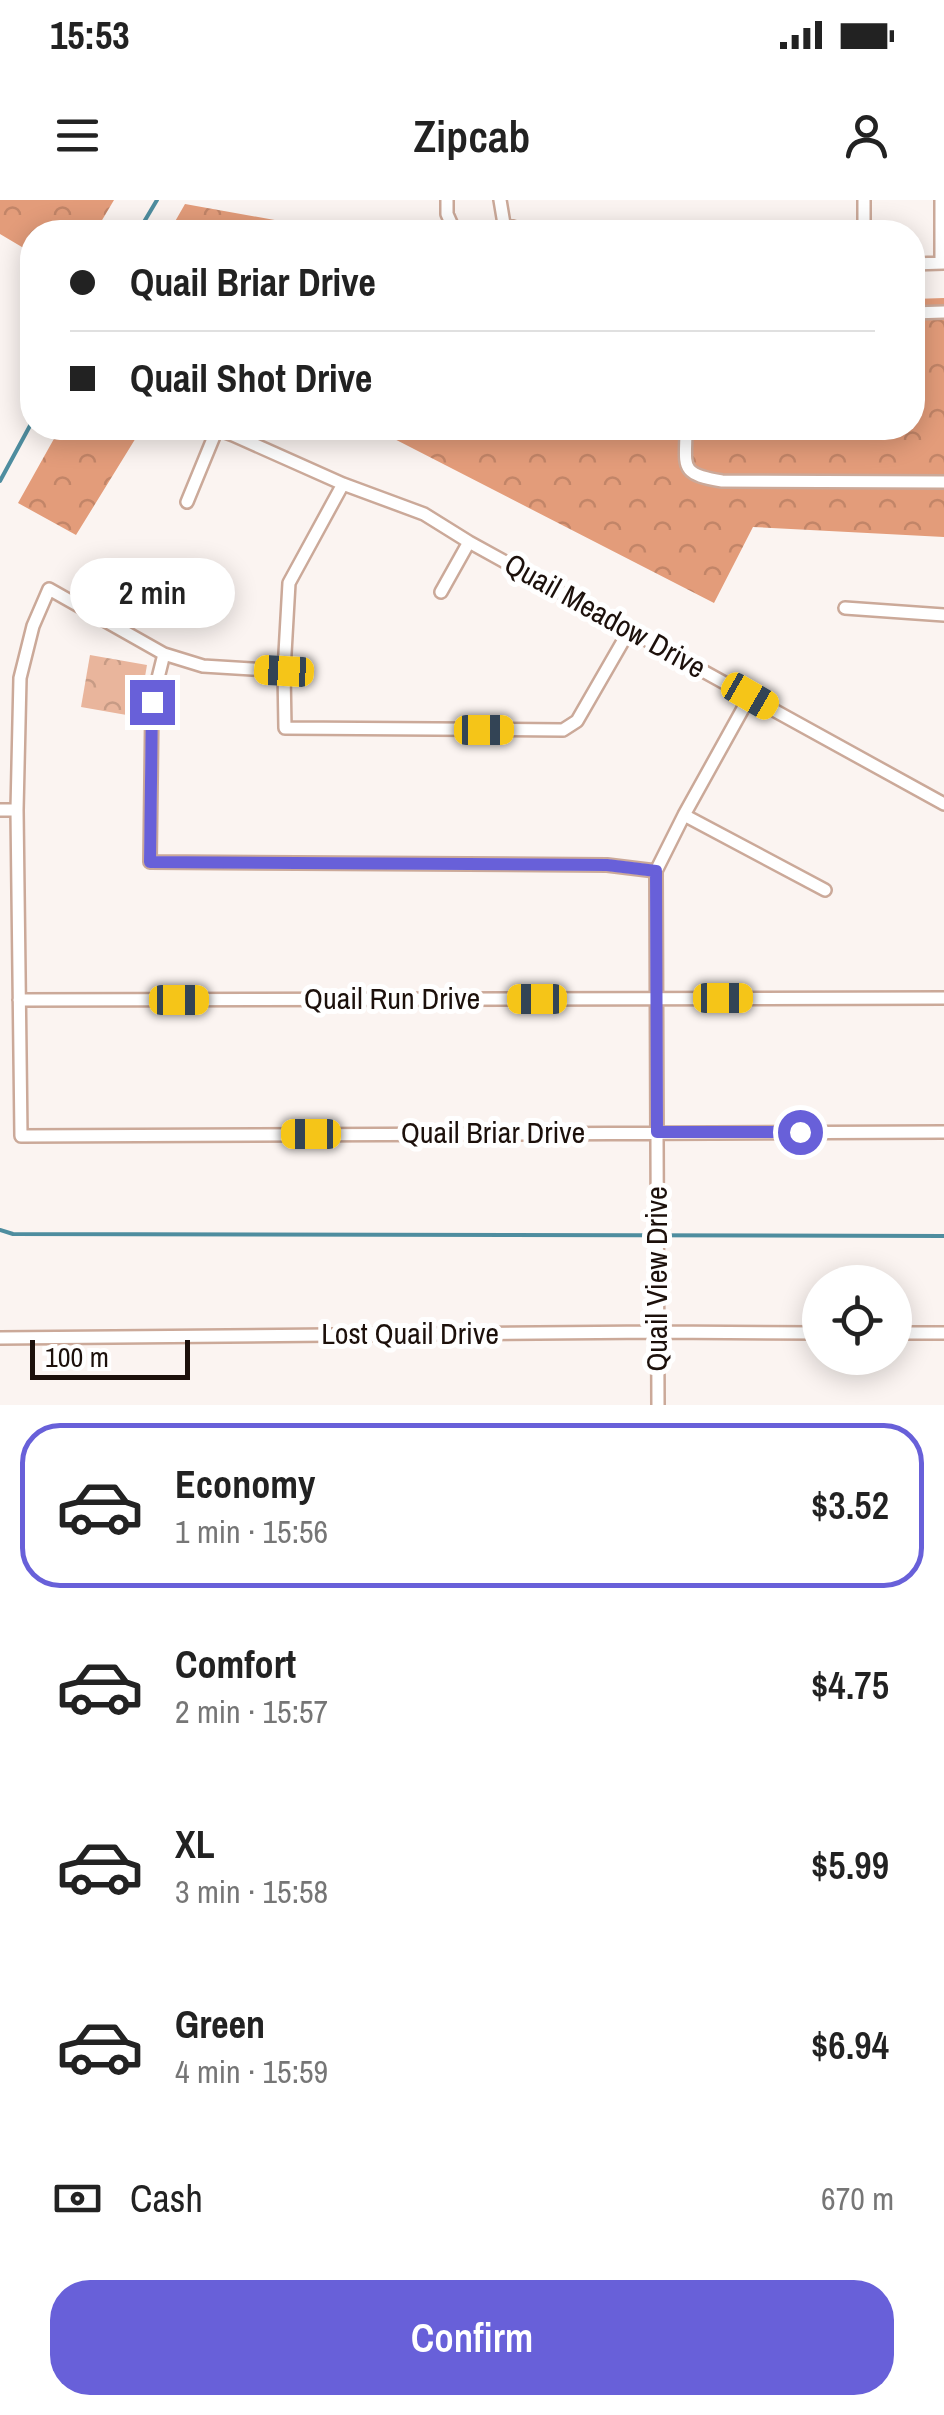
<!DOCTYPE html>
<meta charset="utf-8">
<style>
:root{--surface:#fff;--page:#f2f2f2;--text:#222;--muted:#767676;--line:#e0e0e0;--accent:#6860d9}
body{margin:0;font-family:"Archivo Narrow",sans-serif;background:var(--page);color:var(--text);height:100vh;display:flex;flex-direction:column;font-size:38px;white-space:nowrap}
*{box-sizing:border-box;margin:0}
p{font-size:32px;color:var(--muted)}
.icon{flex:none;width:55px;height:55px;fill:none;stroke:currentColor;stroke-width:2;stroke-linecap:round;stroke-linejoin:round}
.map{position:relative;height:1205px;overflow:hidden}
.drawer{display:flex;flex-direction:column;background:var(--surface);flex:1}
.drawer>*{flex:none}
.banner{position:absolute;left:20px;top:20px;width:905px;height:220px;border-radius:40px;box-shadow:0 5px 25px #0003;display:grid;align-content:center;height:220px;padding:0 50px;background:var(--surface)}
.tools{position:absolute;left:802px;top:1065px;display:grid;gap:20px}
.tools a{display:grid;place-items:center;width:110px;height:110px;border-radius:50%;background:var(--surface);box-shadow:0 5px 25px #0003;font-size:50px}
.scale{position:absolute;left:30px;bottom:25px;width:160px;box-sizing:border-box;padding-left:10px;border:5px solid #1c100b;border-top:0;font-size:28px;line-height:35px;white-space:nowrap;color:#1c100b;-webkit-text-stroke:8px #fff;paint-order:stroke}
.end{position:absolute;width:45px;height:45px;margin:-22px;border:12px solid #6860d9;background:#fff;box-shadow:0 0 0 5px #fff}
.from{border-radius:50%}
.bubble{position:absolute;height:70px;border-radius:35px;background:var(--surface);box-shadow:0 5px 25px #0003;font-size:32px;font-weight:600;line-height:70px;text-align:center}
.car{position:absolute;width:30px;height:60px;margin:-30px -15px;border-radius:12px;box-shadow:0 0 8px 2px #0007;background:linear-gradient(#f5c518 24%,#345 0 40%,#f5c518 0 76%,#345 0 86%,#f5c518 0)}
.banner b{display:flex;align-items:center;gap:35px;height:95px;font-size:38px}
.banner b+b{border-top:2px solid var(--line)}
.banner i{width:25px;height:25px;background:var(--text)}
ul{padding:18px 0 0;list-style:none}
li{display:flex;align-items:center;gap:30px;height:165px;margin:0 20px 15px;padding:0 30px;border:5px solid transparent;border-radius:40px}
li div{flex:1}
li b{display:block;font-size:38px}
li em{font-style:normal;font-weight:600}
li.on{border-color:var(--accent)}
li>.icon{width:90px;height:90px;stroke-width:1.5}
.pay{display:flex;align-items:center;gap:25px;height:110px;padding:0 50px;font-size:38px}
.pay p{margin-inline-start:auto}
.button{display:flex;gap:20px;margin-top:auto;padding:20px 50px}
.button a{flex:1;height:115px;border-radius:40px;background:var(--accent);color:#fff;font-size:40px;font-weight:600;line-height:115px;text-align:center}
.status{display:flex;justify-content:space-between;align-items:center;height:70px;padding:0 50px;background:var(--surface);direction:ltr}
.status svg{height:28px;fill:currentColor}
header{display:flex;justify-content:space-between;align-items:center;height:130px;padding:0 50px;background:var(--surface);font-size:45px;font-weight:600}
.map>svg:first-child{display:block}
.forest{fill:url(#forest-crowns)}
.park{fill:url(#park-crowns)}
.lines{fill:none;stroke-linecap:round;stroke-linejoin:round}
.stream{stroke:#4e8d9f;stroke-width:4}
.minor-casing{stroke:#cba999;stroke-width:16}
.minor{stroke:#fff;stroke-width:11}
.route{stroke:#6860d9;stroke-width:12}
.labels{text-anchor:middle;stroke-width:10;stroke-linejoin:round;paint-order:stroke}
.street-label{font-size:30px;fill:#1c100b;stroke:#fff}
</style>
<div class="status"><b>15:53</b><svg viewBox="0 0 49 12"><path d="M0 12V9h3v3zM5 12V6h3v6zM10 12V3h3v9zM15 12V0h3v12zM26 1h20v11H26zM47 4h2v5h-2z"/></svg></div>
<header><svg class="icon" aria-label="menu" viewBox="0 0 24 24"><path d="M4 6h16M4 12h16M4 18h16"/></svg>Zipcab<svg class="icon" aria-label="person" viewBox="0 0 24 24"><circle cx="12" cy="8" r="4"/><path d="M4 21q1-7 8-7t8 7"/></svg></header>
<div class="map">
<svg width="944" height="1205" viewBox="0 0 944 1205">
<defs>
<pattern id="forest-crowns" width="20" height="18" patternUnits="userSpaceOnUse" patternTransform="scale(2.5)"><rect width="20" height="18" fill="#e39c7a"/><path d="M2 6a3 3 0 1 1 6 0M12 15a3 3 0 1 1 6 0" fill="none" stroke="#c28568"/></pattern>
<pattern id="park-crowns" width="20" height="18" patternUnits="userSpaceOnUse" patternTransform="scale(2.5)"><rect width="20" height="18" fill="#e9b59c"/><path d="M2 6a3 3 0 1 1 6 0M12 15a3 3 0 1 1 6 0" fill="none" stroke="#c79b85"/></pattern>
</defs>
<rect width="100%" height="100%" fill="#fbf4f1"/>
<path class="forest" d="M0,0H114L95,32H32V53L0,34Z
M185,4L330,30L336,32H169Z
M944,98V337L753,327L714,403L373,228H912L913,99Z
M60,228H142L76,335L18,303Z"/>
<path class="park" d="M90,455L147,465L138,517L81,507Z"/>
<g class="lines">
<path class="stream" d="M138,32L157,0
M0,281L32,222
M0,1030L13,1034L944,1036"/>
<g class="minor-casing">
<path id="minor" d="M447,0V14L455,32
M500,0L504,24L516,28H864
M864,0V32
M941,0V29H944
M941,63V29
M912,64L944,63
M912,113L944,112
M686,228C686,267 678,274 722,281L944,282
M343,284L289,383L284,471L285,528L563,530L577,521L630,429
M187,302L217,229L233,235L343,284L424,314L469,342L944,604
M441,392L469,342
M845,408L944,415
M164,454L152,502L150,662L607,665L656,671
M284,471L203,466L164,454L49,389L33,426L20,478L17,610L21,936L944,932
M0,610H17
M684,615L825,690
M19,800L944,798
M895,1133H944
M0,1138L657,1132L820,1133
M658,1205L656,671L684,615L750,496"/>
</g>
<use href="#minor" class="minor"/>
</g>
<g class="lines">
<path class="route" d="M152,502L150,662L607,665L656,671L657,932H800"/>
</g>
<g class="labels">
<g class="street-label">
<text transform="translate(605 416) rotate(29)" y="10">Quail Meadow Drive</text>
<text x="392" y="809">Quail Run Drive</text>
<text x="493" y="943">Quail Briar Drive</text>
<text transform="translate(657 1079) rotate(-90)" y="10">Quail View Drive</text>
<text x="410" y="1144">Lost Quail Drive</text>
</g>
</g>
</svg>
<div class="tools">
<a><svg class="icon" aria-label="locate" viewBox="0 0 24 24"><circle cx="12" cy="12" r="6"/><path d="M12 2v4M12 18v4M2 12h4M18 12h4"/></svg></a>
</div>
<div class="scale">100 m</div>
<i class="end from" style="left:800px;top:932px"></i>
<i class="end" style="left:152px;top:502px"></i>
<div class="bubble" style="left:70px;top:358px;width:165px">2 min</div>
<i class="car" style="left:284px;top:471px;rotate:273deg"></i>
<i class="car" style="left:750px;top:496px;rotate:120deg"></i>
<i class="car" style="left:484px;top:530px;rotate:90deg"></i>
<i class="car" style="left:723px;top:798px;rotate:90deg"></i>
<i class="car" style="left:537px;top:799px;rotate:270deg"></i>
<i class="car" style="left:179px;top:800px;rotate:90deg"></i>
<i class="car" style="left:311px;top:934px;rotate:270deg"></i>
<div class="banner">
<b><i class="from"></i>Quail Briar Drive</b>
<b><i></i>Quail Shot Drive</b>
</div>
</div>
<section class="drawer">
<ul>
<li class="on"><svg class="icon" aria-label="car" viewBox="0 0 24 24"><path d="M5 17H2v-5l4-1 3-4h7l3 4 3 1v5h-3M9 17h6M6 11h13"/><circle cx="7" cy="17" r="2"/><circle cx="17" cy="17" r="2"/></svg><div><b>Economy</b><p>1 min · 15:56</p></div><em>$3.52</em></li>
<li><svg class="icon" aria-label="car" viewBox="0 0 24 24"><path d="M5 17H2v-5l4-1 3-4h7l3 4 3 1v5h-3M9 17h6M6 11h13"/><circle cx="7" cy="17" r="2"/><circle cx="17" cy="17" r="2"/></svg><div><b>Comfort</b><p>2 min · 15:57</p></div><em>$4.75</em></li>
<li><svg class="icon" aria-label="car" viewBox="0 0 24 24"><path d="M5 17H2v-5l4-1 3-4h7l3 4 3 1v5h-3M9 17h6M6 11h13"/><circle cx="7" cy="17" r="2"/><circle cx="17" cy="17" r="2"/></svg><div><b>XL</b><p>3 min · 15:58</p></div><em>$5.99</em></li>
<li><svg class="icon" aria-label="car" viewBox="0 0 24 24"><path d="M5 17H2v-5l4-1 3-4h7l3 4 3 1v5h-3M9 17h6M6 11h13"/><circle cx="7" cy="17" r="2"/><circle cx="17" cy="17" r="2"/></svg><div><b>Green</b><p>4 min · 15:59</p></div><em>$6.94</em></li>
</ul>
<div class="pay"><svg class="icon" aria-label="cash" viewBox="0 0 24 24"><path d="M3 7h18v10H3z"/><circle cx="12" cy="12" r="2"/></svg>Cash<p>670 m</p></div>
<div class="button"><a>Confirm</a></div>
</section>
